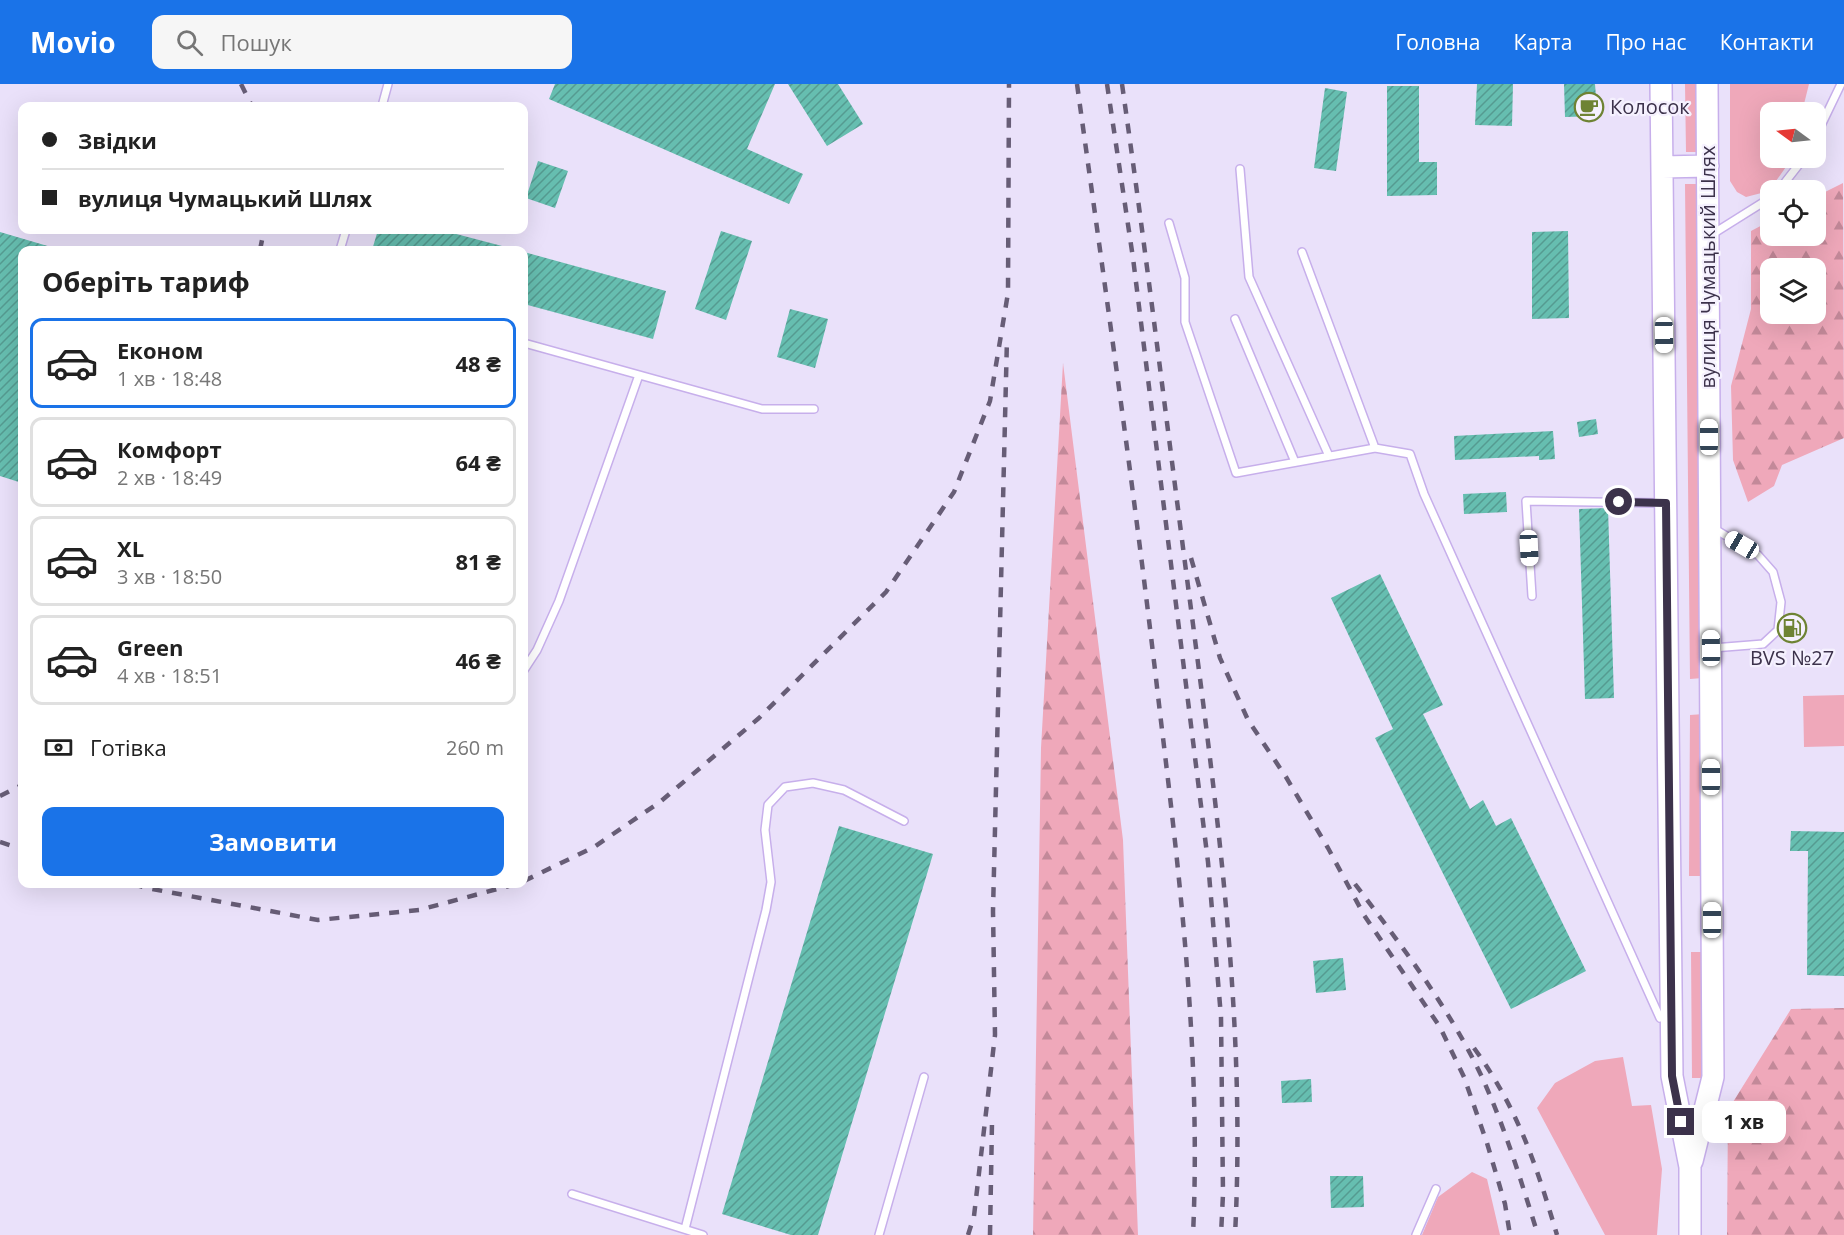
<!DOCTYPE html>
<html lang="uk">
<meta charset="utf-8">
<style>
:root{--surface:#fff;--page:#f6f6f6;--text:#222;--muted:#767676;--line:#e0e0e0;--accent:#1a73e8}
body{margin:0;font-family:"Open Sans",sans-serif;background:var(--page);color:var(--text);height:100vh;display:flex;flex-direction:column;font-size:22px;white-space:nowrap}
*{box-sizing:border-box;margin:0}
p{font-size:20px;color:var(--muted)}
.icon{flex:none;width:33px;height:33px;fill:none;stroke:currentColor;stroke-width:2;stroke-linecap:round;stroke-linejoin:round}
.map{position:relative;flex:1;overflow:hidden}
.sheet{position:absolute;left:18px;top:162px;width:510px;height:642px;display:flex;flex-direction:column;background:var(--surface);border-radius:12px;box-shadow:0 6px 24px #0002}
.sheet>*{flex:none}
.banner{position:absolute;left:18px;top:18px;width:510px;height:132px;border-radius:12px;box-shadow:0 6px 24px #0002;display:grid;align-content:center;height:132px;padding:0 24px;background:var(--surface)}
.needle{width:39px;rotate:285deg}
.fabs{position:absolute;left:1760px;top:18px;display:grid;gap:12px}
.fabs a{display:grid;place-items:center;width:66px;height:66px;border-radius:12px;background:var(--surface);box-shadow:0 6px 24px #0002;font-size:30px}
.end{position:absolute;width:27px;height:27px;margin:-14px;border:8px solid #3c324b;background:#fff;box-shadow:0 0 0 3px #fff}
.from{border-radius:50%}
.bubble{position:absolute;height:42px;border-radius:12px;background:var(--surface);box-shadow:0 6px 24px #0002;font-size:20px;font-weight:700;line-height:42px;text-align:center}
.car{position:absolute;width:18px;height:36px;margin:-18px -9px;border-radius:8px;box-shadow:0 0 4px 2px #0007;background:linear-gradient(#fff 24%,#345 0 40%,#fff 0 76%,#345 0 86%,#fff 0)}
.banner b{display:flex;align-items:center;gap:21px;height:57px;font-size:22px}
.banner b+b{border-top:2px solid var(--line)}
.banner i{width:15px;height:15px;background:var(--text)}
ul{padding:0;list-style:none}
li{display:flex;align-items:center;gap:18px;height:90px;margin:0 12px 9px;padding:0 12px;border:3px solid var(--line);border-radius:12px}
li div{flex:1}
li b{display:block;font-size:22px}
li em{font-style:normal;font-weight:700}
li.on{border-color:var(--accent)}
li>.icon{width:54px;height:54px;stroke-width:1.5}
h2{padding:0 24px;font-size:27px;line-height:72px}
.pay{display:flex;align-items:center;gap:15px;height:66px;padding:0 24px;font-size:22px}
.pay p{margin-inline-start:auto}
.cta{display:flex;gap:12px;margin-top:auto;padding:12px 24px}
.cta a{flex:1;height:69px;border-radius:12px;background:var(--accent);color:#fff;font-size:24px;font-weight:700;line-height:69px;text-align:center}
header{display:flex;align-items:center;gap:36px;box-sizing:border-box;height:84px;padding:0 30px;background:var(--accent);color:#fff}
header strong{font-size:28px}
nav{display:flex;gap:33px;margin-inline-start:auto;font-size:21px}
.search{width:420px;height:54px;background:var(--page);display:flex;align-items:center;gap:15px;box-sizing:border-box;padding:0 21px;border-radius:12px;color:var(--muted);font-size:22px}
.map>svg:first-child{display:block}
.grass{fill:#efa8ba}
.forest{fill:url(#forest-firs);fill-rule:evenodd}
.building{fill:url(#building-hatch)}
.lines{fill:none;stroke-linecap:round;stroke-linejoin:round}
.service-casing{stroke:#c7afeb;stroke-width:10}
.primary-casing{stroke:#c7afeb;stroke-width:24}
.service{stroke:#fff;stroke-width:7}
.primary{stroke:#fff;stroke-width:21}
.rail{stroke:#675d76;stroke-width:4.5;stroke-dasharray:10 10;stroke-linecap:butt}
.route{stroke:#3c324b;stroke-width:8}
.labels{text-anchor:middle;stroke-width:4.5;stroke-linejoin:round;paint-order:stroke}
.poi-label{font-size:20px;fill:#3c324b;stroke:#f5f1fe;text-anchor:start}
.street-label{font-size:20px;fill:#3c324b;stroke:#f5f1fe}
</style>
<header>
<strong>Movio</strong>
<div class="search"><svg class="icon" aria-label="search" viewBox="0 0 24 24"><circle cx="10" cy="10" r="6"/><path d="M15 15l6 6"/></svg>Пошук</div>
<nav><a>Головна</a><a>Карта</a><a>Про нас</a><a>Контакти</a></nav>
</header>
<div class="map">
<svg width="1844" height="1151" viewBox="0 0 1844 1151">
<defs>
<pattern id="forest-firs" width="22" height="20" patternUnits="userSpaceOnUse" patternTransform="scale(1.5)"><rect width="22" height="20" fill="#efa8ba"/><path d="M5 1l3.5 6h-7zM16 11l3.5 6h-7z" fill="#c38999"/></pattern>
<pattern id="building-hatch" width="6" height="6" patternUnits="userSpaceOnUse" patternTransform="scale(1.5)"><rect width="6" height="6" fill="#66beb0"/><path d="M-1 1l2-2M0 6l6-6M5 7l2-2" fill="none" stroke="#559b91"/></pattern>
</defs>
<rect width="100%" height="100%" fill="#eae1fa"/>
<path class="grass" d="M1685,0H1700L1701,68H1686Z
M1730,0H1809L1802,28H1770V74H1790L1788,80L1769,107L1746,113L1737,108L1730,97Z
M1685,100H1698L1703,594L1690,595Z
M1844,611V662L1804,663L1803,612Z
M1704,630V792H1689L1690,631Z
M1691,868H1706L1707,994H1692Z
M1623,973L1632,1022L1651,1021L1662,1085L1657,1151H1605L1537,1024L1555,999L1595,977Z
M1472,1088L1487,1095L1500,1151H1422L1438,1113Z"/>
<path class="forest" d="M1843,99L1844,354L1782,381L1774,402L1748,418L1733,376L1731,302L1751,225V147L1770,137V152H1815V113ZM1770,184H1815V230H1770Z
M1063,279L1123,756L1138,1151H1033L1041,664Z
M1844,924V1151H1727L1728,1026L1791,925Z"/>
<path class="building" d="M555,0H775L747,65L803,90L789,120L549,15Z
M788,0H838L863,40L827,62Z
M1477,0H1513L1512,42L1475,41Z
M1564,0H1595L1596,13H1600L1601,32L1565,33Z
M1387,2H1419V78H1437V111L1387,112Z
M1325,4L1347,8L1336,87L1314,84Z
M538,77L568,87L555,124L526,114Z
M378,146H441L502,162L501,166H372Z
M721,147L752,157L726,236L695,225Z
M1568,147L1569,234L1532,235V148Z
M0,148L51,163L50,166H22V399L0,392Z
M524,168L666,207L653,255L524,220Z
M790,225L828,235L815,284L777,273Z
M1596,335L1598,350L1579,353L1577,338Z
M1553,347L1555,375L1539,376V372L1455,376L1454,352Z
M1506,408L1507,428L1464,430L1463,410Z
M1608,424L1614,614L1585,615L1579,425Z
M1380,490L1443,621L1423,630L1470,725L1483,716L1496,742L1511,734L1586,887L1511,925L1375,654L1393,645L1331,514Z
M839,742L933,770L818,1151H791L722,1130Z
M1791,747L1844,748V892L1807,891L1808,767H1790Z
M1343,874L1346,906L1316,909L1313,877Z
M1311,995L1312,1018L1282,1019L1281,997Z
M1330,1092H1363L1364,1123L1331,1124Z"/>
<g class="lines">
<g class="service-casing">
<path id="service" d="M382,22L388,0
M1815,54L1841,0
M1240,85L1249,193L1329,372
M1779,106L1804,74
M1169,139L1185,194V238L1236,389L1375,364L1302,168
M1711,151L1770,114
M340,166L346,146
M1235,235L1295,378
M524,259L762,325H814
M1375,364L1410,370L1424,410L1660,934
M1713,444L1758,471L1773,488L1781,518L1778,546L1763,560L1713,564
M1532,512L1526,417L1662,419
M524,586L537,566L559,517L639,291
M572,1110L703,1151
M685,1145L766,826L771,798L765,746L768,721L785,703L813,699L844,706L904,737
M879,1151L924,993
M1416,1151L1436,1105"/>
</g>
<g class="primary-casing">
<path id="primary" d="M1661,0L1672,992L1690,1083V1151
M1662,83L1708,82
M1692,1077L1713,993L1707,0"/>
</g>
<use href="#service" class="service"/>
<use href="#primary" class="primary"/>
<path class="rail" d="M241,0L252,22
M1077,0C1106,210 1136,419 1160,629C1181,802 1201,976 1193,1151
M1107,0L1133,174L1208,778L1221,933L1223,1110L1221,1151
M1122,0C1147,175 1168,350 1191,525C1218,733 1246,941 1235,1151
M260,166L264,146
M1191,474L1220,574L1248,636L1286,693L1328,764L1364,831L1440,943L1464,993L1487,1059L1505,1120L1510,1151
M0,712L22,701
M0,758L22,765
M524,797L594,763L660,718L759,634L886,508L954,408L990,317L1008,209L1009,0
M133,800L147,804L318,836L419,826L516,800
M1355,800C1401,861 1448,922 1481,991C1505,1043 1521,1097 1538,1151
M1474,964C1518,1025 1536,1080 1557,1151
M968,1151L974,1132L995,951L993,827L1007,254
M990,1151L992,1038"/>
</g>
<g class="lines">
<path class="route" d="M1619,418L1666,419L1672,992L1681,1038"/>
</g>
<defs>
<g id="cafe-ring" transform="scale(1.5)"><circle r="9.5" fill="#f5f1fe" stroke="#6e8334" stroke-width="1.5"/><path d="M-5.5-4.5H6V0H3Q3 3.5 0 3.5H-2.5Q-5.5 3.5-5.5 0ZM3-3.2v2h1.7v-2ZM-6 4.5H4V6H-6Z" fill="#6e8334"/></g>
<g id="fuel-ring" transform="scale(1.5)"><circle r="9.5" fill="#f5f1fe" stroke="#6e8334" stroke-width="1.5"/><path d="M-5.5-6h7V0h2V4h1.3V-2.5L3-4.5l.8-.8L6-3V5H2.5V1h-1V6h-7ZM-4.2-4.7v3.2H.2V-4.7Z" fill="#6e8334"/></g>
</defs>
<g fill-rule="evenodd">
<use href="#cafe-ring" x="1589" y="23"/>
<use href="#fuel-ring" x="1792" y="544"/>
</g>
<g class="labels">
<g class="poi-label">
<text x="1610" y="30">Колосок</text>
<text x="1792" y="581" text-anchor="middle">BVS №27</text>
</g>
<g class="street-label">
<text transform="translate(1708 183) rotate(-90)" y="7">вулиця Чумацький Шлях</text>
</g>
</g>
</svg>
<div class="fabs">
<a><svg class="needle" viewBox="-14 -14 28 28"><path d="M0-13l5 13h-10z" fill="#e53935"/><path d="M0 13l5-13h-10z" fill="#767676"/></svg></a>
<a><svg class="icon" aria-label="locate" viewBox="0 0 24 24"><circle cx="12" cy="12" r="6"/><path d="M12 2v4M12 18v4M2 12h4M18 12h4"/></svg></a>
<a><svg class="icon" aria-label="layers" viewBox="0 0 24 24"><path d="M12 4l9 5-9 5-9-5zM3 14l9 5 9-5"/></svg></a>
</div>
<i class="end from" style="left:1619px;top:418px"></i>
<i class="end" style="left:1681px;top:1038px"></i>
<div class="bubble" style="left:1702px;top:1017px;width:84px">1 хв</div>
<i class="car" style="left:1664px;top:251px;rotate:179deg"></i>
<i class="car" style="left:1709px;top:353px;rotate:0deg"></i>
<i class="car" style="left:1742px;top:461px;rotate:300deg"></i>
<i class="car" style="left:1529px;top:464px;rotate:177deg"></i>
<i class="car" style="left:1711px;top:564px;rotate:359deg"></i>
<i class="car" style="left:1711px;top:693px;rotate:0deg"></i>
<i class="car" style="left:1712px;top:836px;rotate:0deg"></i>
<div class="banner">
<b><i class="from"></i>Звідки</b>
<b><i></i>вулиця Чумацький Шлях</b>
</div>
<section class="sheet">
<h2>Оберіть тариф</h2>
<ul>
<li class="on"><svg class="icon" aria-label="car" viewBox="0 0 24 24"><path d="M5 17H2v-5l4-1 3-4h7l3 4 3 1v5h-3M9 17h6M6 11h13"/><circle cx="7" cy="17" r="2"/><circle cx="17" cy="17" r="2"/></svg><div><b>Економ</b><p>1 хв · 18:48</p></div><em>48 ₴</em></li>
<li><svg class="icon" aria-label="car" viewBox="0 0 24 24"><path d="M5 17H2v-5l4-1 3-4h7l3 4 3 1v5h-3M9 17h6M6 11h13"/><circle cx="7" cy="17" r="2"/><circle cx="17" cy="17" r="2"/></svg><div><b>Комфорт</b><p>2 хв · 18:49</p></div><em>64 ₴</em></li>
<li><svg class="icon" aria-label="car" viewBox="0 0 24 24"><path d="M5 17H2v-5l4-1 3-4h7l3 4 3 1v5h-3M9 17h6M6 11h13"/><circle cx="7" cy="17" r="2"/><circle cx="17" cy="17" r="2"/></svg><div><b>XL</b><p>3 хв · 18:50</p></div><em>81 ₴</em></li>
<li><svg class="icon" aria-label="car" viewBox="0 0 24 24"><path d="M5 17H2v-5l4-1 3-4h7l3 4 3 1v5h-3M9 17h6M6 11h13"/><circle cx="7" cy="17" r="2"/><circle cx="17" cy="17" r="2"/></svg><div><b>Green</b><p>4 хв · 18:51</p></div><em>46 ₴</em></li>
</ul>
<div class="pay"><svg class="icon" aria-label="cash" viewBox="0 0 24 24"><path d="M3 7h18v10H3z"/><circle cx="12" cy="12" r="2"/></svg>Готівка<p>260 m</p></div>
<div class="cta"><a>Замовити</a></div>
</section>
</div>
